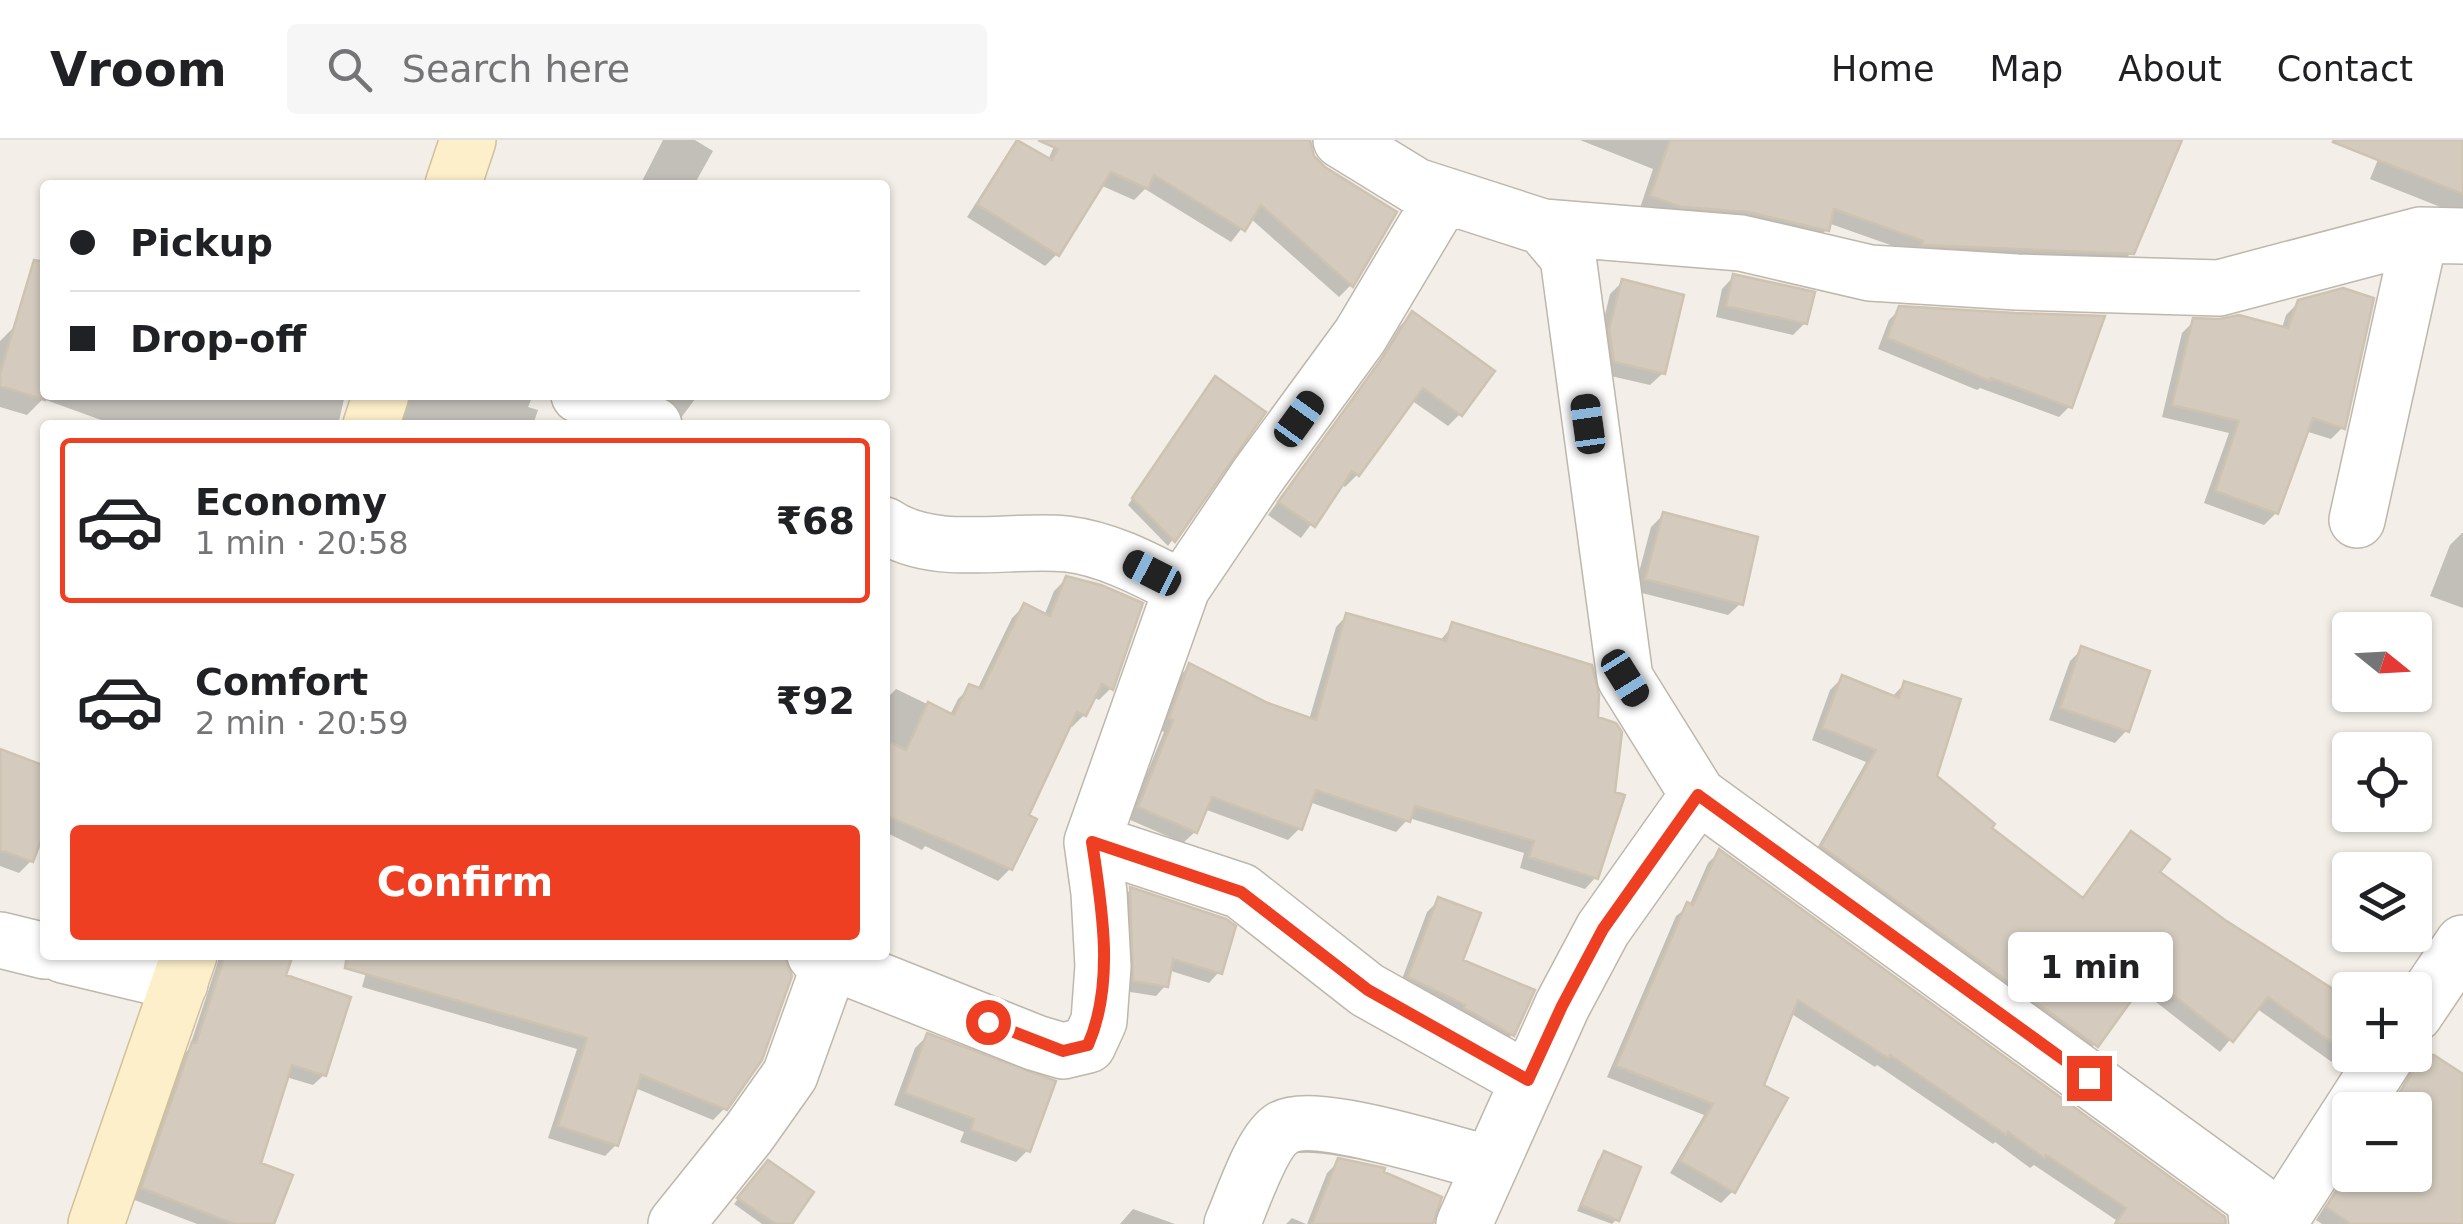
<!DOCTYPE html>
<meta charset="utf-8">
<style>
:root{--surface:#fff;--page:#f6f6f6;--text:#202124;--muted:#757577;--line:#e0e0e0;--accent:#ee3f23}
body{margin:0;font-family:"DejaVu Sans",sans-serif;background:var(--page);color:var(--text);height:100vh;display:flex;flex-direction:column;font-size:38px;white-space:nowrap}
*{box-sizing:border-box;margin:0}
p{font-size:32px;color:var(--muted)}
.icon{flex:none;width:55px;height:55px;fill:none;stroke:currentColor;stroke-width:2;stroke-linecap:round;stroke-linejoin:round}
.map{position:relative;flex:1;overflow:hidden}
.sheet{position:absolute;left:40px;top:280px;width:850px;height:540px;display:flex;flex-direction:column;background:var(--surface);border-radius:10px;box-shadow:0 2px 8px #0004}
.sheet>*{flex:none}
.hud{position:absolute;left:40px;top:40px;width:850px;height:220px;border-radius:10px;box-shadow:0 2px 8px #0004;display:grid;align-content:center;height:220px;padding:0 30px;background:var(--surface)}
.needle{width:65px;rotate:108deg}
.tools{position:absolute;left:2332px;top:472px;display:grid;gap:20px}
.tools a{display:grid;place-items:center;width:100px;height:100px;border-radius:10px;background:var(--surface);box-shadow:0 2px 8px #0004;font-size:50px}
.end{position:absolute;width:45px;height:45px;margin:-22px;border:12px solid #ee3f23;background:#fff;box-shadow:0 0 0 5px #fff}
.from{border-radius:50%}
.bubble{position:absolute;height:70px;border-radius:10px;background:var(--surface);box-shadow:0 2px 8px #0004;font-size:32px;font-weight:700;line-height:70px;text-align:center}
.car{position:absolute;width:30px;height:60px;margin:-30px -15px;border-radius:12px;box-shadow:0 0 8px 2px #0007;background:linear-gradient(#222 24%,#8ab4d8 0 40%,#222 0 76%,#8ab4d8 0 86%,#222 0)}
.hud b{display:flex;align-items:center;gap:35px;height:95px;font-size:38px}
.hud b+b{border-top:2px solid var(--line)}
.hud i{width:25px;height:25px;background:var(--text)}
ul{padding:18px 0 0;list-style:none}
li{display:flex;align-items:center;gap:30px;height:165px;margin:0 20px 15px;padding:0 10px;border:5px solid transparent;border-radius:10px}
li div{flex:1}
li b{display:block;font-size:38px}
li em{font-style:normal;font-weight:700}
li.selected{border-color:var(--accent)}
li>.icon{width:90px;height:90px;stroke-width:1.5}
.button{display:flex;gap:20px;margin-top:auto;padding:20px 30px}
.button a{flex:1;height:115px;border-radius:10px;background:var(--accent);color:#fff;font-size:40px;font-weight:700;line-height:115px;text-align:center}
header{display:flex;align-items:center;gap:60px;box-sizing:border-box;height:140px;padding:0 50px;background:var(--surface);border-bottom:2px solid var(--line)}
header strong{font-size:48px}
nav{display:flex;gap:55px;margin-inline-start:auto;font-size:35px}
.search{width:700px;height:90px;background:var(--page);display:flex;align-items:center;gap:25px;box-sizing:border-box;padding:0 35px;border-radius:10px;color:var(--muted);font-size:38px}
.map>svg:first-child{display:block}
.shadow{fill:#0003}
.building{fill:#d4cbbe;stroke:#cec3b1;stroke-width:2.5}
.lines{fill:none;stroke-linecap:round;stroke-linejoin:round}
.minor-casing{stroke:#beb7ab;stroke-width:58}
.secondary-casing{stroke:#d0c199;stroke-width:58}
.minor{stroke:#fff;stroke-width:55}
.secondary{stroke:#fcefc9;stroke-width:55}
.route{stroke:#ee3f23;stroke-width:12}
</style>
<header>
<strong>Vroom</strong>
<div class="search"><svg class="icon" aria-label="search" viewBox="0 0 24 24"><circle cx="10" cy="10" r="6"/><path d="M15 15l6 6"/></svg>Search here</div>
<nav><a>Home</a><a>Map</a><a>About</a><a>Contact</a></nav>
</header>
<div class="map">
<svg width="2463" height="1084" viewBox="0 0 2463 1084">
<rect width="100%" height="100%" fill="#f3efe8"/>
<path class="shadow" d="M663,0H695L713,11L694,45H640Z
M1057,0H1309L1351,145L1339,157L1250,78L1231,102L1145,49L1134,60L1100,45L1057,114L1045,126L967,77L1007,14L1019,2L1048,20Z
M1580,0H2180L2131,113L2119,125L1913,113L1828,83L1826,90L1814,102L1640,68L1653,29Z
M2386,0H2463V76L2370,39Z
M1734,136L1805,183L1793,195L1716,177L1722,149Z
M1622,142L1663,233L1650,245L1602,234L1598,203L1610,154Z
M2299,162L2343,287L2331,299L2305,291L2276,373L2264,385L2204,363L2229,293L2162,277L2182,193L2194,181L2282,188L2286,175Z
M1900,169L2070,266L2059,277L1980,248L1977,250L1878,209L1889,180Z
M1412,174L1460,274L1448,286L1411,260L1357,335L1345,347L1341,344L1301,398L1268,375L1374,229L1400,186Z
M16,185L45,194V255H345L338,285H115L43,259L27,275L0,267V201Z
M1209,245L1263,272L1168,406L1128,365Z
M391,255H533L528,267L538,270L533,285H395Z
M634,255H698L678,282Z
M1663,375L1741,463L1728,475L1634,451L1651,387Z
M2462,393H2463V468L2430,456L2450,405Z
M1067,438L1111,548L1099,560L1093,557L1084,575L1072,587L1068,585L1025,676L1010,729L998,741L925,706L922,710L885,692V560L896,549L950,575L958,559L970,547L977,550L1012,478L1024,466L1044,476L1054,451Z
M1347,475L1439,502L1453,485L1596,737L1585,749L1520,728L1524,713L1409,678L1396,692L1309,662L1300,688L1288,700L1204,669L1195,692L1183,703L1128,679L1164,592L1159,590L1178,538L1189,526L1267,566L1309,580L1336,487Z
M2082,509L2127,590L2115,603L2049,580L2070,521Z
M1842,538L1893,556L1904,544L1934,637L1989,688L2081,760L2132,694L2157,732L2223,782L2350,864V911L2336,925L2256,868L2220,912L2138,848L2084,917L1811,719L1866,622L1812,600L1830,550Z
M0,612L45,629V683L31,721L19,733L0,726Z
M1719,712L2211,1084H2114L2116,1080L2034,1025L2030,1028L1995,1002L1993,1004L1877,925L1875,927L1790,873L1761,946L1733,1051L1721,1063L1670,1033L1704,975L1607,937L1676,776L1689,766L1708,723Z
M1130,750L1219,832L1209,843L1168,830L1166,845L1156,856L1124,851L1121,760Z
M1439,760L1460,822L1512,895L1500,907L1398,850L1427,772Z
M220,815H291L283,837L324,935L313,945L286,937L257,1024L271,1084H197L132,1059L182,916L189,909Z
M371,815H782L725,968L713,980L635,948L616,1005L605,1016L548,998L577,909L362,847Z
M927,896L1028,1010L1016,1022L960,1002L964,992L894,965L915,908Z
M2418,908L2463,937V1084H2322L2316,1080L2350,1027V1035H2415V970H2387L2402,946L2407,919L2415,915Z
M1604,1014L1617,1079L1612,1084L1577,1071L1598,1020Z
M1339,1021L1432,1084H1307L1327,1033Z
M762,1029L789,1084H762L734,1064Z
M1133,1069L1175,1084H1120Z
M1292,1078L1306,1084H1286Z"/>
<path class="building" d="M1017,0L1052,20L1058,9L1038,0H1310L1314,16L1325,27L1397,72L1353,147L1261,65L1245,91L1154,35L1148,49L1111,32L1059,116L977,64Z
M1670,0H2182L2134,114L1922,105L1923,101L1834,69L1829,91L1748,72L1681,67L1650,56Z
M2334,0H2463V54L2333,2Z
M34,120L45,122V260L0,246V234Z
M1733,134L1815,152L1807,184L1726,166Z
M1622,139L1684,155L1665,234L1614,222L1609,189Z
M2343,148L2374,158L2345,289L2313,278L2278,374L2215,351L2239,281L2172,265L2193,178L2219,179L2239,175L2288,188L2298,160Z
M1899,166L2015,173L2105,176L2072,268L1991,238L1990,241L1887,198Z
M1412,171L1495,231L1462,276L1423,248L1359,336L1352,331L1315,387L1278,362L1385,214Z
M1215,236L1266,272L1175,402L1132,358Z
M1663,372L1758,397L1743,465L1645,439Z
M1066,436L1101,445L1143,463L1113,550L1102,544L1086,576L1077,572L1029,675L1037,679L1012,730L885,675V600L906,610L928,562L954,575L969,544L982,549L1024,463L1050,476Z
M1346,473L1446,501L1452,482L1592,525L1599,555L1598,577L1616,583L1622,592L1615,652L1625,655L1598,739L1529,717L1534,701L1415,666L1410,682L1316,650L1302,690L1212,657L1197,693L1138,667L1173,580L1169,578L1189,523L1268,563L1316,580Z
M2081,506L2150,531L2129,592L2060,568Z
M1842,535L1899,558L1904,541L1961,559L1937,636L1995,684L1992,688L2083,758L2131,691L2170,719L2160,732L2225,780L2350,860V883L2334,904L2268,857L2233,902L2149,836L2098,907L1821,706L1876,610L1822,588Z
M0,609L45,626V690L33,722L0,710Z
M1719,709L2225,1077L2226,1084H2115L2126,1068L2046,1015L2044,1018L2008,992L2006,995L1890,915L1888,918L1798,860L1764,945L1788,958L1735,1053L1680,1021L1713,964L1616,926L1687,762L1693,765Z
M1130,747L1226,779L1236,786L1222,834L1173,819L1168,847L1133,841Z
M1438,757L1481,773L1463,820L1535,850L1514,896L1464,868L1465,865L1408,837Z
M225,815H293L286,835L351,857L326,936L292,925L261,1023L293,1035L274,1084H234L141,1048L192,902L196,903Z
M347,815H784L792,836L762,920L727,970L641,935L618,1006L558,986L587,898L345,828Z
M927,893L1056,941L1030,1012L971,990L974,979L905,953Z
M2418,915H2434L2463,934V1084H2351L2326,1067L2350,1030V1035H2415V970H2389L2413,932Z
M1604,1011L1641,1027L1619,1081L1581,1065Z
M1338,1018L1385,1028L1384,1032L1442,1057L1433,1084H1312Z
M768,1020L814,1052L792,1084H776L737,1058Z"/>
<g class="lines">
<g class="minor-casing">
<path id="minor" d="M1341,0L1416,46L1543,87L1568,117L1625,538L1698,655L2255,1060L2257,1084
M1543,87L1741,103L1870,133L2017,142L2219,148L2420,95L2463,96
M579,255L654,285
M2357,380L2420,95
M885,385C934,419 1011,398 1067,404C1108,409 1145,429 1182,448
M1092,702L1241,751L1367,850L1528,940
M0,800L45,811
M63,815L180,843
M815,815L1036,903L1063,911L1088,905L1099,881L1103,826L1099,753L1092,702L1182,448L1259,334L1360,196L1443,57
M2415,874L2463,803
M676,1084L749,993L790,935L831,821
M1232,1084C1243,1060 1261,1001 1283,988C1315,970 1451,1014 1490,1024
M1464,1084L1562,866L1603,789L1698,655
M2278,1084L2387,915"/>
</g>
<g class="secondary-casing">
<path id="secondary" d="M453,45L468,0
M371,285L381,255
M96,1084L189,815"/>
</g>
<use href="#minor" class="minor"/>
<use href="#secondary" class="secondary"/>
</g>
<g class="lines">
<path class="route" d="M988,882L1063,911L1088,905C1115,844 1102,767 1092,702L1241,752L1368,850L1528,940L1562,866L1603,789L1698,655L2089,938"/>
</g>
</svg>
<div class="tools">
<a><svg class="needle" viewBox="-14 -14 28 28"><path d="M0-13l5 13h-10z" fill="#e53935"/><path d="M0 13l5-13h-10z" fill="#757577"/></svg></a>
<a><svg class="icon" aria-label="locate" viewBox="0 0 24 24"><circle cx="12" cy="12" r="6"/><path d="M12 2v4M12 18v4M2 12h4M18 12h4"/></svg></a>
<a><svg class="icon" aria-label="layers" viewBox="0 0 24 24"><path d="M12 4l9 5-9 5-9-5zM3 14l9 5 9-5"/></svg></a>
<a>+</a>
<a>−</a>
</div>
<i class="end from" style="left:988px;top:882px"></i>
<i class="end" style="left:2089px;top:938px"></i>
<div class="bubble" style="left:2008px;top:792px;width:165px">1 min</div>
<i class="car" style="left:1299px;top:279px;rotate:36deg"></i>
<i class="car" style="left:1588px;top:284px;rotate:352deg"></i>
<i class="car" style="left:1152px;top:433px;rotate:297deg"></i>
<i class="car" style="left:1625px;top:538px;rotate:148deg"></i>
<div class="hud">
<b><i class="from"></i>Pickup</b>
<b><i></i>Drop-off</b>
</div>
<section class="sheet">
<ul>
<li class="selected"><svg class="icon" aria-label="car" viewBox="0 0 24 24"><path d="M5 17H2v-5l4-1 3-4h7l3 4 3 1v5h-3M9 17h6M6 11h13"/><circle cx="7" cy="17" r="2"/><circle cx="17" cy="17" r="2"/></svg><div><b>Economy</b><p>1 min · 20:58</p></div><em>₹68</em></li>
<li><svg class="icon" aria-label="car" viewBox="0 0 24 24"><path d="M5 17H2v-5l4-1 3-4h7l3 4 3 1v5h-3M9 17h6M6 11h13"/><circle cx="7" cy="17" r="2"/><circle cx="17" cy="17" r="2"/></svg><div><b>Comfort</b><p>2 min · 20:59</p></div><em>₹92</em></li>
</ul>
<div class="button"><a>Confirm</a></div>
</section>
</div>
